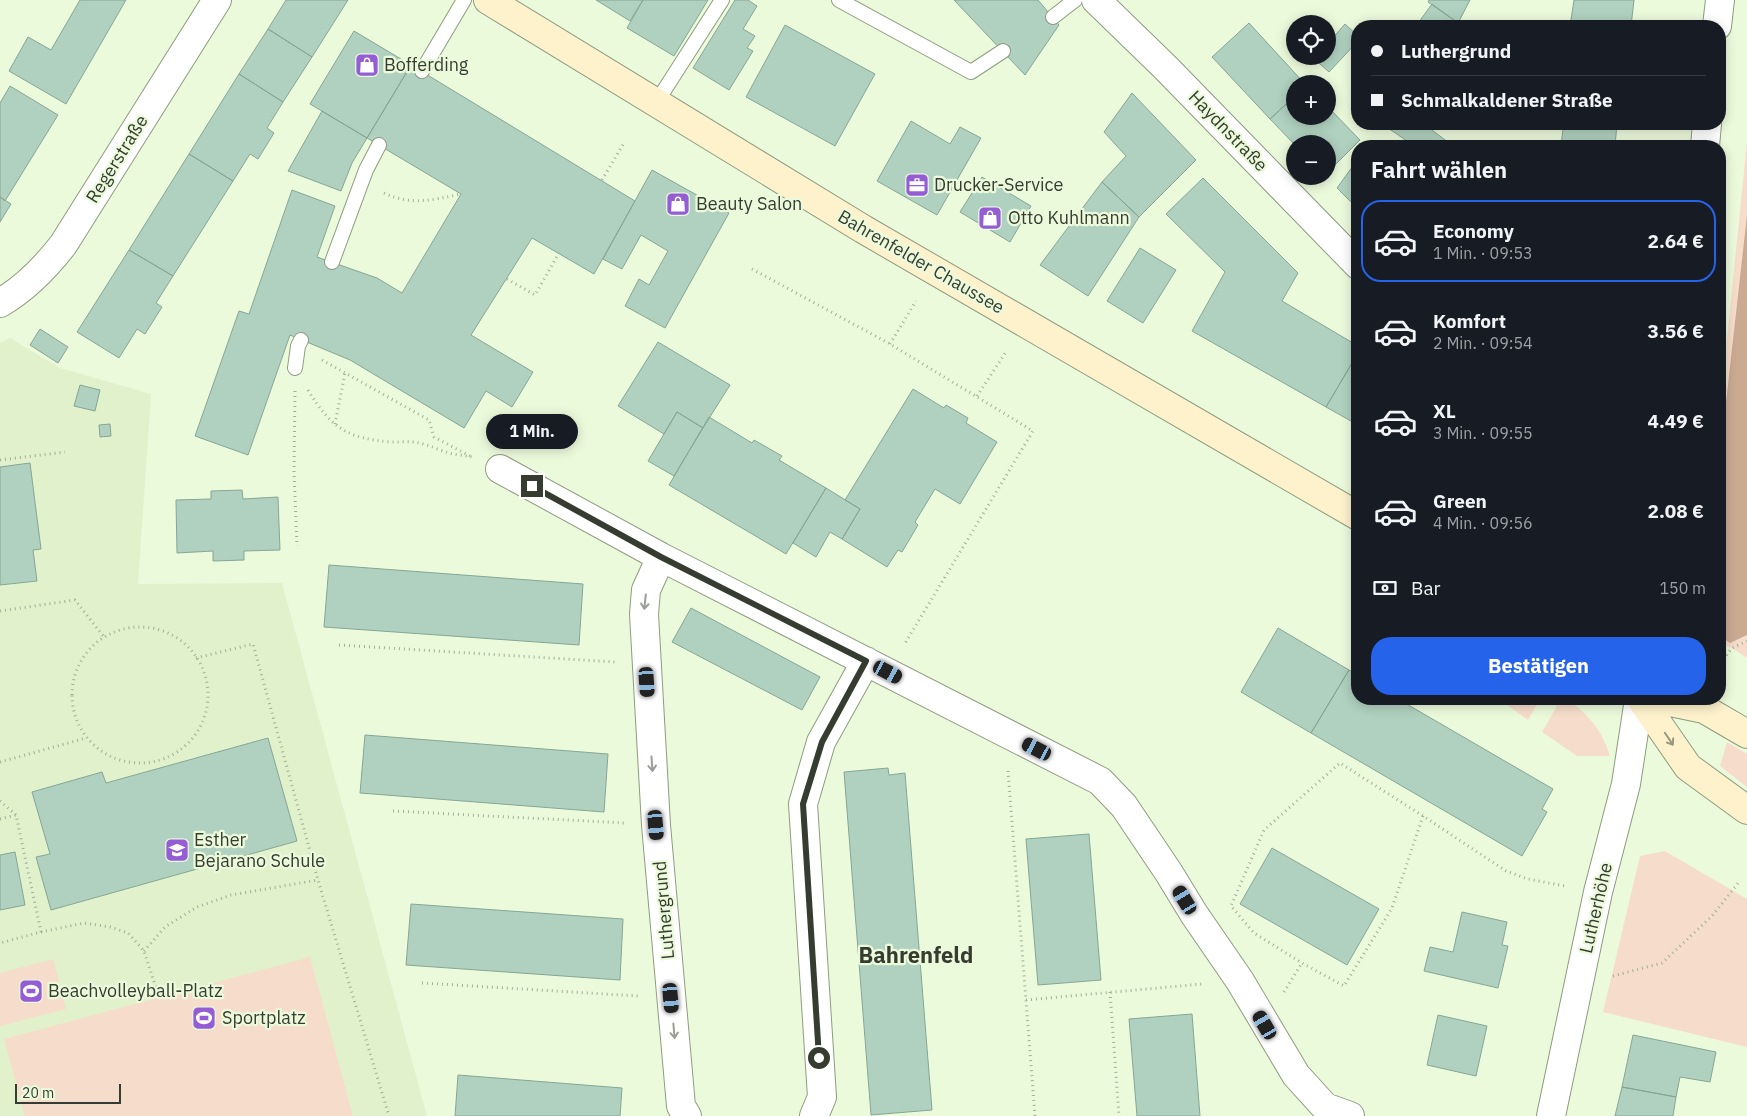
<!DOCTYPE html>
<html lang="de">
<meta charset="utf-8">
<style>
:root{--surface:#171b24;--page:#242831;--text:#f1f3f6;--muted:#9ea1a6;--line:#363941;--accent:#2563eb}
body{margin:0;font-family:"IBM Plex Sans",sans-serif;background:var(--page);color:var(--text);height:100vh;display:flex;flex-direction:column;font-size:19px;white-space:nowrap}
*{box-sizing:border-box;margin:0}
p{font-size:16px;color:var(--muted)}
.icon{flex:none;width:28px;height:28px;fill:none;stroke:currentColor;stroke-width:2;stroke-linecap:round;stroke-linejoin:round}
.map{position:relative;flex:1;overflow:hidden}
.panel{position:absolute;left:1351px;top:140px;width:375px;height:565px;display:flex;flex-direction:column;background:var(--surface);border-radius:20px;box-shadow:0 2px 12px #0003}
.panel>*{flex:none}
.guide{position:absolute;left:1351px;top:20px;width:375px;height:110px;border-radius:20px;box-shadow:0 2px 12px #0003;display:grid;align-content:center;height:110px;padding:0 20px;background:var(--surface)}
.buttons{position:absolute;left:1286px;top:15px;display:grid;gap:10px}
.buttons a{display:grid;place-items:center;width:50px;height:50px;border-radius:50%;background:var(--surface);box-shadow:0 2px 12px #0003;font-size:25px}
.scale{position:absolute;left:15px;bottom:12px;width:106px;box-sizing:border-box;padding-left:5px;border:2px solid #363c30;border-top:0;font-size:14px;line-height:18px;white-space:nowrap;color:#363c30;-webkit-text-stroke:4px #ecfadc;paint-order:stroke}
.end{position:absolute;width:22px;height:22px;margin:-11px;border:6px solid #363c30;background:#fff;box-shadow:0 0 0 2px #fff}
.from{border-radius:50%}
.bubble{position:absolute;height:35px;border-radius:18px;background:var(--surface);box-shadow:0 2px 12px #0003;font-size:16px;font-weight:700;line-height:35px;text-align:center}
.car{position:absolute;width:15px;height:30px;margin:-15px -8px;border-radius:6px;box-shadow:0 0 4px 1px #0007;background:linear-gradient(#222 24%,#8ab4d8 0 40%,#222 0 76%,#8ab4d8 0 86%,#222 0)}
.guide b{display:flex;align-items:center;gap:18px;height:48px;font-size:19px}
.guide b+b{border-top:1px solid var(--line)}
.guide i{width:12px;height:12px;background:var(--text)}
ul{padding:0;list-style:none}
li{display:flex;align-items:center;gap:15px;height:82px;margin:0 10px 8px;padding:0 10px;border:2px solid transparent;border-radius:20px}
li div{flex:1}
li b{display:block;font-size:19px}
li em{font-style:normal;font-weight:700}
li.current{border-color:var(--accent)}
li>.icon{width:45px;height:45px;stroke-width:1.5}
h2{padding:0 20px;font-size:22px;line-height:60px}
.pay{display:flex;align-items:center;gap:12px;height:55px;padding:0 20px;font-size:19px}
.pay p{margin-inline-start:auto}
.primary-button{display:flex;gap:10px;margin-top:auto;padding:10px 20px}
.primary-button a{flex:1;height:58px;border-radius:20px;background:var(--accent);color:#fff;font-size:20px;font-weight:700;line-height:58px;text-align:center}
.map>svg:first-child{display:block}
.built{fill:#e0f1cc}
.green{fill:#f6ddcb}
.forest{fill:#cbaa92}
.building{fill:#b0d1bf;stroke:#86a695}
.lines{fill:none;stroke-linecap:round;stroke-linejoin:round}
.lane-casing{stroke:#8e9b7f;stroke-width:16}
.street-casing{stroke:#8e9b7f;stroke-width:30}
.secondary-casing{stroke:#8e9b7f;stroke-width:30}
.path{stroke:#a3ae97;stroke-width:3;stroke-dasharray:1 4;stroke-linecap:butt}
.lane{stroke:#fff;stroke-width:14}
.street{stroke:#fff;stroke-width:28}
.secondary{stroke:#fdf2cc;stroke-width:28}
.oneway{stroke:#9a9e98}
.oneway2{stroke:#9a977e}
.route{stroke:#363c30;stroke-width:6}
.labels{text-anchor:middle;stroke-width:4.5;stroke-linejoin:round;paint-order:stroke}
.poi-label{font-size:18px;fill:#363c30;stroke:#ecfadc;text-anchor:start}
.street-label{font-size:18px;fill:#363c30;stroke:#ecfadc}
.district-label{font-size:22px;font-weight:bold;fill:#363c30;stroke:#ecfadc}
</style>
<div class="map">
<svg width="1747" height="1116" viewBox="0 0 1747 1116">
<rect width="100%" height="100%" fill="#ecfadc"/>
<path class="built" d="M10,338L60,368L151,394L138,584L282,583L427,1116H0V343Z"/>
<path class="green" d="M1747,142V658L1732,648L1720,644V408Z
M1499,699H1540L1528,720Z
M1561,699H1567C1589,715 1602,730 1610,756H1577L1542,732Z
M1727,742L1747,754V787L1720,766Z
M1665,851L1747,899V1047L1603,1012L1640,856Z
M310,957L353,1116H25L4,1039Z
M53,959L66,1009L0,1026V973Z"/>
<path class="forest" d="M1747,215V635L1730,643L1720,636V456Z"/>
<path class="building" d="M80,0H126L66,104L9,71L28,37L51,50Z
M286,0H348L312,57L268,29Z
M596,0H643L630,21Z
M643,0H708L674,56L627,28Z
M735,0H748L757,6L743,29L755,36L747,48L753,51L729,90L693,68Z
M954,0H1038L1059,25L1025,75Z
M1429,0H1470L1458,23L1428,2Z
M1574,0H1634L1631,26H1570Z
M1432,4L1458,23L1455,26H1416Z
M1249,23L1305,84H1295V96L1270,119L1212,57Z
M1345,24L1358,36V41L1329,72L1311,56H1328V38L1330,41Z
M785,25L875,74L835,146L746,97Z
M268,29L312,57L283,102L239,74Z
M354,31L411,65L367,138L310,104Z
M411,65L635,201L594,274L532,238L471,335L533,372L512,407L486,391L464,428L350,360L290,335L248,455L195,436L239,311L249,314L292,190L335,206L317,257L377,278L402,293L461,194L367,138Z
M239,74L283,102L267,128L274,133L258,159L250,154L233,181L189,154Z
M10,86L58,115L5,201L0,197V103Z
M1132,93L1196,160L1139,217L1102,182L1126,156L1104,132Z
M1295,96V116H1328V107L1360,140L1328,172V144H1295V145L1270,119Z
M322,111L367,138L352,163L341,191L288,171Z
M911,121L950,144L960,127L981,138L937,215L877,181Z
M1382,124H1424L1453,146H1403L1407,141Z
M1549,124H1617L1615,146H1561L1563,129L1549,127Z
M189,154L233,181L173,276L129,250Z
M1358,159V209L1337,188Z
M652,170L729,213L665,328L625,306L639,279L649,285L668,251L641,235L622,269L603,259Z
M982,177L1031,206L1010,242L960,212Z
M1203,178L1298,273L1282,301L1358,346V353L1326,407L1192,331L1225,272L1166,214Z
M1102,182L1139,217L1088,296L1040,265Z
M0,197L11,204L0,222Z
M1140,248L1176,270L1143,323L1107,301Z
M129,250L173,276L156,303L162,307L145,334L137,329L119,358L77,332Z
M40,329L68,347L58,363L30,345Z
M658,342L730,385L703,428L677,412L664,434L618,406Z
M1358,353V425L1326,407Z
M80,385L100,390L95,411L74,406Z
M913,389L944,408L946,405L968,418L966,423L997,442L960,504L935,489L915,522L918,525L902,552L898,550L887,567L842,539L860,509L845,500Z
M677,412L703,428L674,476L648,461Z
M709,417L752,443L754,440L782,456L779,460L826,488L786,554L669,485Z
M110,424L111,436L100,437L99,425Z
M30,463L41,549L33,550L37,581L0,585V467Z
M826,488L860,509L842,539L830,532L816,557L793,543Z
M242,490L243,499L278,497L280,550L244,551V560L213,561V551L177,553L176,500L211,499V491Z
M329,565L583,584L579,645L324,627Z
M691,608L820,677L802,710L672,642Z
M1278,628L1349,670L1311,733L1241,692Z
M1349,670L1358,675V699H1398L1553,789L1542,809L1547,812L1522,856L1311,733Z
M365,735L608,754L604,812L360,793Z
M268,738L297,841L51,910L36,857L50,854L32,792L102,772L106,783Z
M888,768L889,775L905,773L932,1110L871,1115L844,772Z
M1089,834L1101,980L1038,985L1026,839Z
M1272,848L1379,909L1347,965L1240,904Z
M15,852L25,905L0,910V855Z
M411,904L623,919L620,980L406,965Z
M1462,912L1507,922L1502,945L1508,946L1498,988L1424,971L1430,947L1453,952Z
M1192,1014L1200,1116H1137L1129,1019Z
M1438,1015L1487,1026L1476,1076L1427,1065Z
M1633,1035L1716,1052L1710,1082L1680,1077L1676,1097L1622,1087Z
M458,1075L622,1088L620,1116H455Z
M1622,1087L1676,1097L1673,1116H1615Z"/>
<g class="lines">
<g class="lane-casing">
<path id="lane" d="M839,0L971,72L1003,51
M1053,17L1075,0
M422,71L464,0
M656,103L722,0
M332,262L366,170L379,145
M295,368L298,346L301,340"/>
</g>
<g class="street-casing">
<path id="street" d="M1096,0L1166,68L1358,265
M1717,26L1720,0
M1705,146L1707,124
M0,303C26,288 45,268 63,245L217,0
M500,469L661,557L1100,781L1124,806L1169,873L1194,914L1240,981L1296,1075L1325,1107L1350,1116
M661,557L646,590L644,614L656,825L681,1106L687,1116
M814,1116L822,1097L803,804L821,742L866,661
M1551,1116L1598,892L1626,784L1639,699"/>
</g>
<g class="secondary-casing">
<path id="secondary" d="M488,0L863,229L1358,516
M1641,699L1688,767L1747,810
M1656,699L1704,709L1747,734"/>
</g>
<path class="path" d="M602,180L624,143
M384,193C412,206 432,200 461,194
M752,269L890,344L1033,431L904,645
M507,279L535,295L559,253
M890,344L916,301
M322,360L429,420L434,437L470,456
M308,390C331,428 348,439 392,442C401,442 411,441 419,443C429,445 439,450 449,453C456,455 464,455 472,457
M295,391L294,471L297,546
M977,396L1006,352
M335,424L345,373
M0,460L65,452
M0,611L75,600L104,637
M72 695a68 68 0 1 1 136 0a68 68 0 1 1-136 0Z
M339,645L615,662
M196,658L253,644L318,880L389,1116
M1720,663L1732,648L1747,641
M0,762L86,738
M1008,771L1035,1116
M0,801L16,815L41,932L0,943
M393,811L625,823
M1423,816L1392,908L1344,986L1302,963L1254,933L1231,906L1264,830L1340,763L1423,816L1506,871L1528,879L1565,886
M0,819L16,815
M41,932L84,923L110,927L128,933L144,951L159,997
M144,951L165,927L197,907L231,895L318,880
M1613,976L1662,963L1712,916L1739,882
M422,983L638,996
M1110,992L1119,1116
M1284,992L1302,963
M1026,1000L1202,984"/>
<use href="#lane" class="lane"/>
<use href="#street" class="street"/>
<use href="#secondary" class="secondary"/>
</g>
<defs><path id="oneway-shaft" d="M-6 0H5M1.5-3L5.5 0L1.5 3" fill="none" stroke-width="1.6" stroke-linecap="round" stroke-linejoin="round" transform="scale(1.25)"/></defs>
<g class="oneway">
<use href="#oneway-shaft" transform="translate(645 602) rotate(96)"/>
<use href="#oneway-shaft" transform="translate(652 764) rotate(86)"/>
<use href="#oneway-shaft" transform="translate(674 1031) rotate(85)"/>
</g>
<use class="oneway2" href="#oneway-shaft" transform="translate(1669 739) rotate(56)"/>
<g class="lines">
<path class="route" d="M532,486L661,557L866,661L822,742L803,804L819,1058"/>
</g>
<defs>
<g id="shop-square" transform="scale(1.25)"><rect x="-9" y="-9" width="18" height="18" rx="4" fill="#945dd6" stroke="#ecfadc"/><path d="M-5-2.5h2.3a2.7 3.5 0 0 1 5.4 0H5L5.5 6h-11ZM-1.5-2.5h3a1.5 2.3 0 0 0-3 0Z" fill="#fff"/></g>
<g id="office-square" transform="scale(1.25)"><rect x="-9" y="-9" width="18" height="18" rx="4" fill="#945dd6" stroke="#ecfadc"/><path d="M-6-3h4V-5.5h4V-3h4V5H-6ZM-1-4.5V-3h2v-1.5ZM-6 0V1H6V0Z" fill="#fff"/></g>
<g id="school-square" transform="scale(1.25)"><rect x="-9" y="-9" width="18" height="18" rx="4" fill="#945dd6" stroke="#ecfadc"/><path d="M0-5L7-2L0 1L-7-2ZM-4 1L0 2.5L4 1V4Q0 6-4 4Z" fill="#fff"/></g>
<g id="stadium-square" transform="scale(1.25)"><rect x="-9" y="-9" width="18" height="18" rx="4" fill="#945dd6" stroke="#ecfadc"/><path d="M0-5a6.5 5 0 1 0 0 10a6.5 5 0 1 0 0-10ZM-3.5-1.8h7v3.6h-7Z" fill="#fff"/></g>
</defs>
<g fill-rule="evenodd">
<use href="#shop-square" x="367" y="65"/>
<use href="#office-square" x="917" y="185"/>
<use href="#shop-square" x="678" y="204"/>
<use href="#shop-square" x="990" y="218"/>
<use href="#school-square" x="177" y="850"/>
<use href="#stadium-square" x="31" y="991"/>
<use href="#stadium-square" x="204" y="1018"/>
</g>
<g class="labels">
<g class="poi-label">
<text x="384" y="71">Bofferding</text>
<text x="934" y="191">Drucker-Service</text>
<text x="696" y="210">Beauty Salon</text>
<text x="1008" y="224">Otto Kuhlmann</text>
<text x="194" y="846">Esther<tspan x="194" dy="21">Bejarano Schule</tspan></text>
<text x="48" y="997">Beachvolleyball-Platz</text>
<text x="222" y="1024">Sportplatz</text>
</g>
<g class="street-label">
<text transform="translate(1228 131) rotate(46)" y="6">Haydnstraße</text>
<text transform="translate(117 159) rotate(-58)" y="6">Regerstraße</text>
<text transform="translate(921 262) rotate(30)" y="6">Bahrenfelder Chaussee</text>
<text transform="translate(1596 908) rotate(-77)" y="6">Lutherhöhe</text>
<text transform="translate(664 910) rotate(-95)" y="6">Luthergrund</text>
</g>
<g class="district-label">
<text x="916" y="963">Bahrenfeld</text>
</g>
</g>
</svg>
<div class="buttons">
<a><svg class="icon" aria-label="locate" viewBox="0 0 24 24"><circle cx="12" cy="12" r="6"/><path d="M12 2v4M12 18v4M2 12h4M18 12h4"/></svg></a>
<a>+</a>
<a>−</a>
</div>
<div class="scale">20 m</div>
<i class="end from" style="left:819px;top:1058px"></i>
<i class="end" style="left:532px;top:486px"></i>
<div class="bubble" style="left:486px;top:414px;width:92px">1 Min.</div>
<i class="car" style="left:888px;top:672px;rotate:118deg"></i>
<i class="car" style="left:647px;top:682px;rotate:176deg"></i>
<i class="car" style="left:1037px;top:749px;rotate:297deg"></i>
<i class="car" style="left:656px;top:825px;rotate:175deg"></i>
<i class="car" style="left:1185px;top:900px;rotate:329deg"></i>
<i class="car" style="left:671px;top:998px;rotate:175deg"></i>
<i class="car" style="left:1265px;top:1025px;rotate:330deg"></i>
<div class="guide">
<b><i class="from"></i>Luthergrund</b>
<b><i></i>Schmalkaldener Straße</b>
</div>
<section class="panel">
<h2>Fahrt wählen</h2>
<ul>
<li class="current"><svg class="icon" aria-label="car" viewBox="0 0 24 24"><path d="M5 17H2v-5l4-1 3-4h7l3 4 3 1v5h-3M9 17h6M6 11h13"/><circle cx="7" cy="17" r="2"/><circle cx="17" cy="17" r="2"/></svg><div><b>Economy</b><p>1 Min. · 09:53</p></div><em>2.64 €</em></li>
<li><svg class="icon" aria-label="car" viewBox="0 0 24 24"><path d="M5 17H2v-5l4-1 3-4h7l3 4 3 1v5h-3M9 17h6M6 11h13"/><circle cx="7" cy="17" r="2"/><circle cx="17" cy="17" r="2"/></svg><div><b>Komfort</b><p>2 Min. · 09:54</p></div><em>3.56 €</em></li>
<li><svg class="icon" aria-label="car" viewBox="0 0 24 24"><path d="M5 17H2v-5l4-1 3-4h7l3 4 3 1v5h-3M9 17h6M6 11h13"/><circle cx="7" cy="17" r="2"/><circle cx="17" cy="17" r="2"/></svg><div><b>XL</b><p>3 Min. · 09:55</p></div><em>4.49 €</em></li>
<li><svg class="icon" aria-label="car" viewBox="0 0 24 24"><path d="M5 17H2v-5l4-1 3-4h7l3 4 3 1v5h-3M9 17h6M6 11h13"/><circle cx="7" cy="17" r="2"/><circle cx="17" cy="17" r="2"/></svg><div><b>Green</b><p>4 Min. · 09:56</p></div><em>2.08 €</em></li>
</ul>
<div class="pay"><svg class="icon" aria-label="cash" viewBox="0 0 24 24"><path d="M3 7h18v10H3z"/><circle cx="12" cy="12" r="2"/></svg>Bar<p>150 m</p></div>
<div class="primary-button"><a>Bestätigen</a></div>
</section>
</div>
